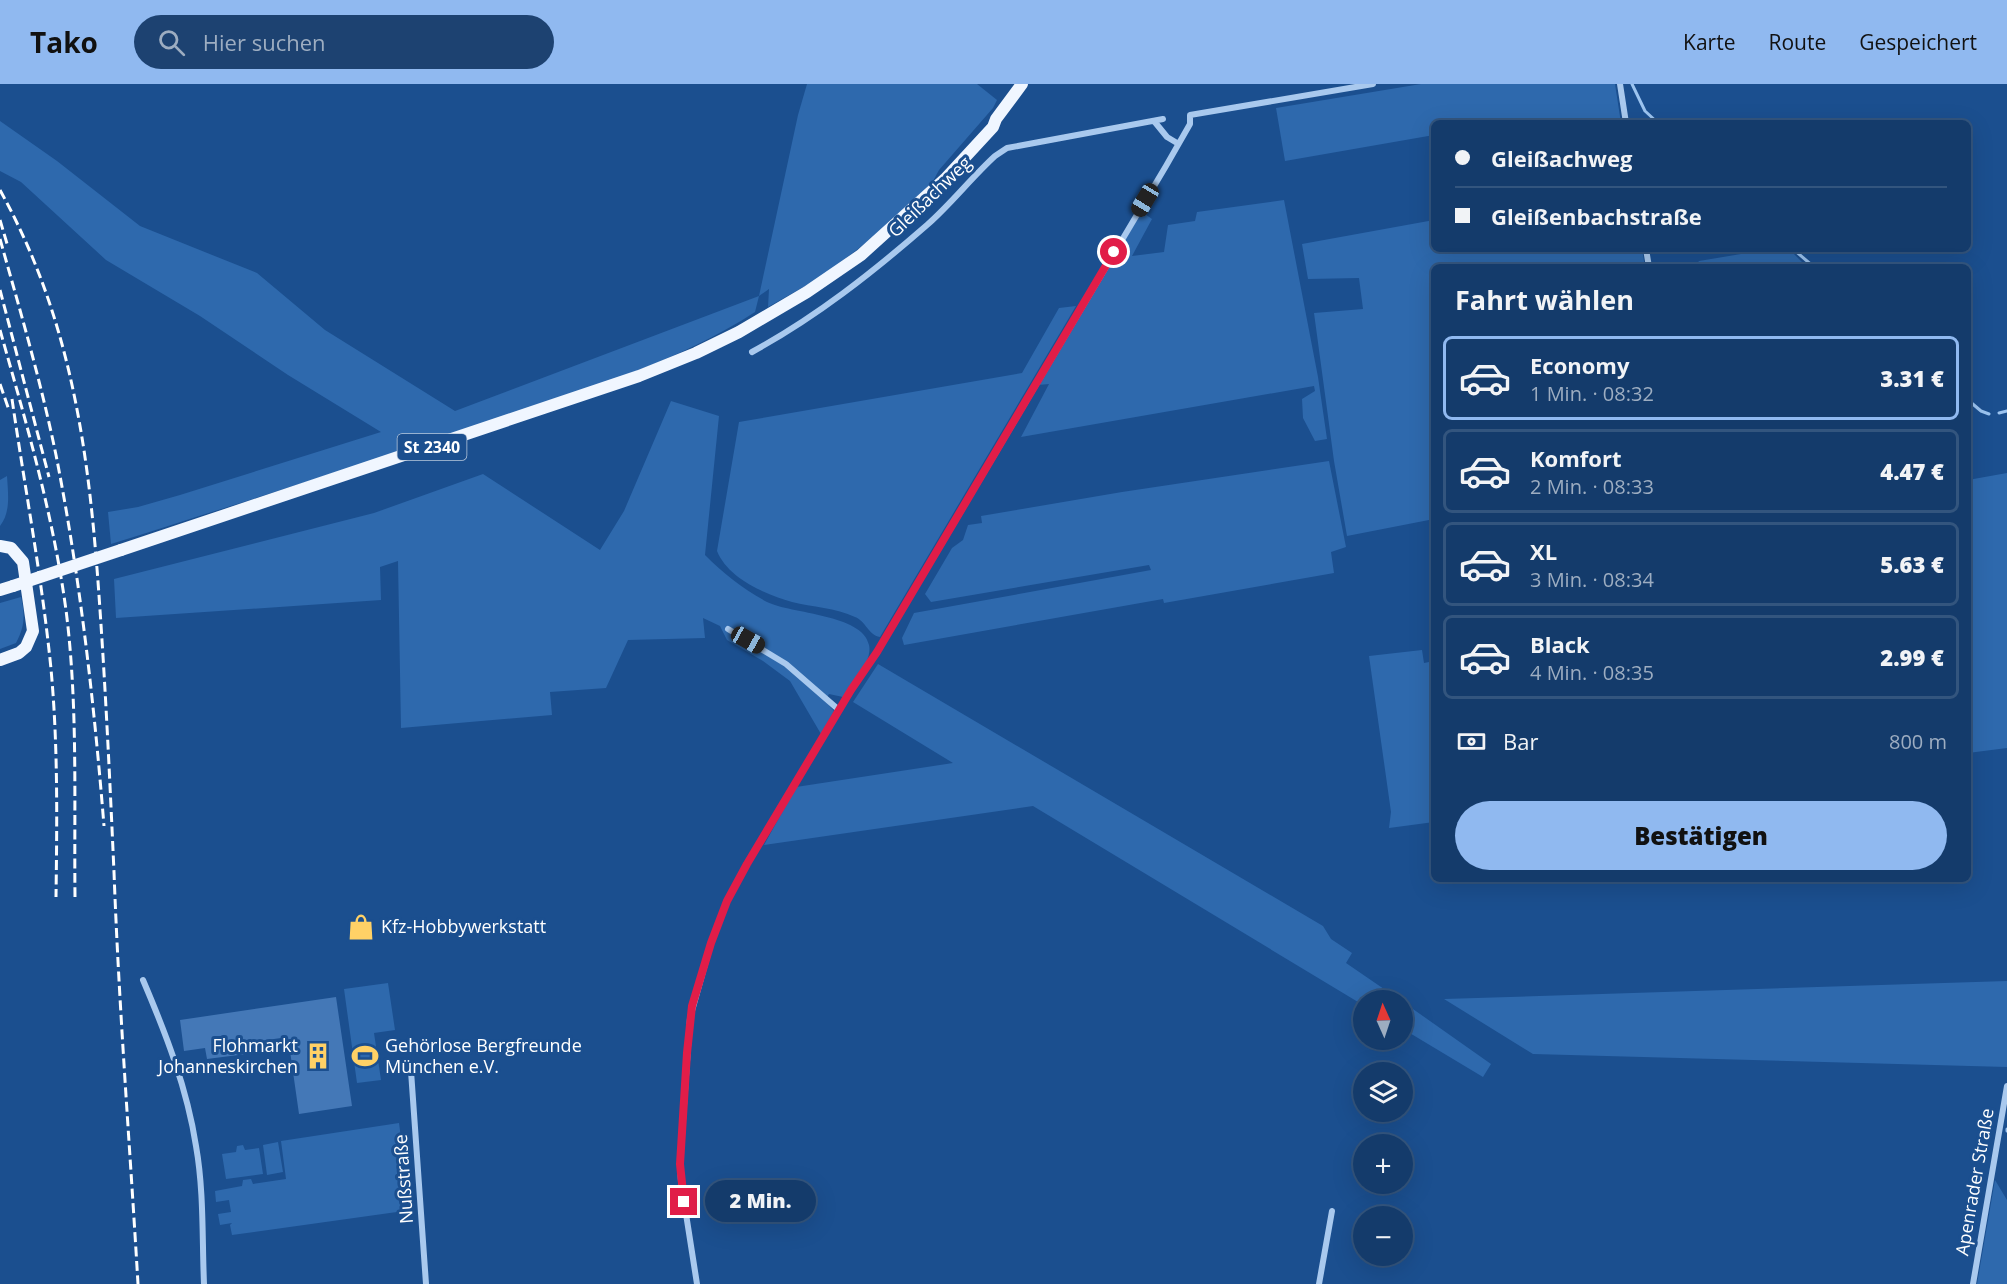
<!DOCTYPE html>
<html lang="de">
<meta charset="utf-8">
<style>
:root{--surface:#143b6b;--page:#1d4271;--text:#f1f3f6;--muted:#9dadc1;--line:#33557e;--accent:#90b9f0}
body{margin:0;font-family:"Open Sans",sans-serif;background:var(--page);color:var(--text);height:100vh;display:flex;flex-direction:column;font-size:22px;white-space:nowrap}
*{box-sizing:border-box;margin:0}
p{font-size:20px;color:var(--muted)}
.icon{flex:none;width:33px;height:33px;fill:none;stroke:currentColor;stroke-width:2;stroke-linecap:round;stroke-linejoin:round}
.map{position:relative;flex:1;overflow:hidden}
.sheet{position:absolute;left:1431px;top:180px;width:540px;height:618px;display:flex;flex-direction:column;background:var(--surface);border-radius:9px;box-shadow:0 6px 24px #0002,0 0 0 2px var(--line)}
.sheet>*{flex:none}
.top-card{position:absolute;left:1431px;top:36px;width:540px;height:132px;border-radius:9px;box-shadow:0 6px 24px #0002,0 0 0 2px var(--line);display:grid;align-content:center;height:132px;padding:0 24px;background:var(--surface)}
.needle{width:39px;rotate:357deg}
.tools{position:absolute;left:1353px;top:906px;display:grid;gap:12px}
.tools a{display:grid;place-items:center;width:60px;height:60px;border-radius:50%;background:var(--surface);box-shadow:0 6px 24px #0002,0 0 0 2px var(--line);font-size:30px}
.end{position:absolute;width:27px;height:27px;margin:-14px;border:8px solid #e11d48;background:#fff;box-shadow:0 0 0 3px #fff}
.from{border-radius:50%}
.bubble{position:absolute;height:42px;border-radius:21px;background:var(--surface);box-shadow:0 6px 24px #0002,0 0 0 2px var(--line);font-size:20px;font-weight:800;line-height:42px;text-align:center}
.car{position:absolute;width:18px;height:36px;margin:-18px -9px;border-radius:8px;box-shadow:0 0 4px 2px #0007;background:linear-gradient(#222 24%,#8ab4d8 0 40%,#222 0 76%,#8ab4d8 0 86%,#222 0)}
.top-card b{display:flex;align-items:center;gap:21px;height:57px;font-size:22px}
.top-card b+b{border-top:2px solid var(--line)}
.top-card i{width:15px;height:15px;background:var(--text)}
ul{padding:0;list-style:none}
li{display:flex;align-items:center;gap:18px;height:84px;margin:0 12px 9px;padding:0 12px;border:3px solid var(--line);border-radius:9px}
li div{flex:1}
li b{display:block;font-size:22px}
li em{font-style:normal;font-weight:800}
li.on{border-color:var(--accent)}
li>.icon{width:54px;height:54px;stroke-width:1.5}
h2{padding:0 24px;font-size:27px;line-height:72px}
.pay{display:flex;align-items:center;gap:15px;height:66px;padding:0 24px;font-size:22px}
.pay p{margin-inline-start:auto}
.primary-button{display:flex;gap:12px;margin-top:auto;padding:12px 24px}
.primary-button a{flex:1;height:69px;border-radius:36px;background:var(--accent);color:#111;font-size:24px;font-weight:800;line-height:69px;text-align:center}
header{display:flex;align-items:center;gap:36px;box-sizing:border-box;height:84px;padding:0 30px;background:var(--accent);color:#111}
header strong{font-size:28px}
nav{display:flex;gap:33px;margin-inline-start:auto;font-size:21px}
.search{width:420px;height:54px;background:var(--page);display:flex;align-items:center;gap:15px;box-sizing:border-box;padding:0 21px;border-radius:33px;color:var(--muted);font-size:22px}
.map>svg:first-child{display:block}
.green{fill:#2e69ad}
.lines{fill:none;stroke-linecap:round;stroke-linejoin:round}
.stream{stroke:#9cc4f0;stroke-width:3}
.building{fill:#4478b7}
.minor{stroke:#a9c9ee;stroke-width:6}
.primary{stroke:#f0f6ff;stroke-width:12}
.rail{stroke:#fff;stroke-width:3;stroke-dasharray:10 4.5;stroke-linecap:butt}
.primary-bridge{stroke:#f0f6ff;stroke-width:12}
.route{stroke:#e11d48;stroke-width:8}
.labels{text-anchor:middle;stroke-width:6;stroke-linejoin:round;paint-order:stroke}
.shield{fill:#1b4f8f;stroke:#bbcadd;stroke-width:1.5}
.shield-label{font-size:16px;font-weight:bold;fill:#fff}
.street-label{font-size:18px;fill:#fff;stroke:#1b4f8f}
.poi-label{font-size:18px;fill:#fff;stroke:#1b4f8f;text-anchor:start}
</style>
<header>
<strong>Tako</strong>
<div class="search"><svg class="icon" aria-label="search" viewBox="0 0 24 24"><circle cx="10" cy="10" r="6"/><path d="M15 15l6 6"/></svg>Hier suchen</div>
<nav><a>Karte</a><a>Route</a><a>Gespeichert</a></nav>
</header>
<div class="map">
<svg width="2007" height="1200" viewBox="0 0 2007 1200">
<rect width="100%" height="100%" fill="#1b4f8f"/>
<path class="green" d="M807,0H977L997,16L993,24L939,86L932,99L867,158L821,193L768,223L769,205L759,212L755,228C675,280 580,307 491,337C365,379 235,421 111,460L108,428L138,423L180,411L381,348L288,291L200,232L106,176L21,98L0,87V37L57,77L140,142L257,189L325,246L455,327L759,212L798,31Z
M1421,0H1615L1621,39H1519V36L1503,39H1434V51L1285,77L1276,24Z
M1284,116L1318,293L1327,355L1315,357L1303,334L1302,315L1315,307L1314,302L1021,353L1049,300L1038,301L1142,128L1152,135L1132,172L1164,168L1168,141L1195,137L1197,128Z
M1434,136V165H1642L1645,183H1434V435L1347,452L1334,377L1314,229L1363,225L1359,194L1308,195L1302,160Z
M1771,165H1789L1803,179V183H1695L1699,177Z
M1076,222L880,553C868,551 866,537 855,533C836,524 812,523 792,518C764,510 728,494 717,467L739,338L1022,289L1059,224Z
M671,317L719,332L705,471C724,490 743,505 767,518C791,530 863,530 869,561C873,578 851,600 843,613L829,610L825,617L834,627L821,650L790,597L763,577L727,556L720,542L703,534L705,554L628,556L606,604L550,608L552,631L401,644L398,477L380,483L381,516L116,534L114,495L374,429L483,390L600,466L624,427Z
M1329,377L1346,463L1331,468L1334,489L1164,519L1163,515L904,561L902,554L914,529L1151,486L1149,481L931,518L925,510L952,464L963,456L968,441L982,439L981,432L1122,408Z
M2007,389V664L1968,669V396Z
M7,392C8,409 11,428 0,442V396Z
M21,513C25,531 25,542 16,559L0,565V519Z
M1422,566L1424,579L1434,577V738L1389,744L1391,728L1369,572Z
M878,580L1323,842L1331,855L1352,869L1346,879L1400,916H1364L1363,921L1033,722L764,761L796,703L953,679L853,618Z
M2007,897V983L1533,970L1444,915Z
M388,899L395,946L374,949L381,996L357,999L344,905Z
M1403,918L1491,980L1483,993L1403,945Z
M399,1039L409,1115L403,1116L404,1127L232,1151L230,1141L232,1139L220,1141L218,1130L231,1128L229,1116L216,1118L215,1107L242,1102L243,1096L251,1095L253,1100L286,1095L281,1057Z
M278,1058L283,1088L267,1091L263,1061Z
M243,1061L245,1066L259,1064L263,1090L226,1095L222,1070L236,1068L237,1062Z
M1995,1096L2007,1116V1200H1977Z"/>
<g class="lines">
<path class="stream" d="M1632,0L1645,27L1658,39
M1793,165L1814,183
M1968,316L1981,327L1989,330
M1999,329L2007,327
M2007,1047V1045"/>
</g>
<path class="building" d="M336,913L352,1022L299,1030L288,953L260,957L261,968L207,975L205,964L184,967L180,936Z"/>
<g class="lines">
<path class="minor" d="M1620,0L1626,39
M1154,37L1167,53L1177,59
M1646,165L1649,183
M752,268C816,233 872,189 927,141C951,120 971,94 995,72L1007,64L1163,35
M728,545L786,580L839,626
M143,896C166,950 187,1004 196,1062C204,1107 202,1154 204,1200
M411,987L426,1200
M697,1200L681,1098L680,1080L690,934L711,859L727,817L747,780L851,606L877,568L1166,82L1190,40V31L1373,0
M1319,1200L1332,1127
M1973,1200L2007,1002"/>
<path class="primary" d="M0,462L11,464L23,478L33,547L26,563L19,569L0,576
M121,466L639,292L696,269L739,248L807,208L861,171L945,95L993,43L996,35L1022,0
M0,506L13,502"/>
<path class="rail" d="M0,106C74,240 90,377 100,526C106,613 110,700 114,788C119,925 130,1063 138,1200
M0,136L8,163
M0,155C20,226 41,298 56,371C80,493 94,618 104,742
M0,206L49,393
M0,246C26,338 53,430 66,526C78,620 74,718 75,813
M0,300L9,326
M12,315C25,405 42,494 51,585C58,661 57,737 56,813"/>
<path class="primary-bridge" d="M13,502L121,466"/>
</g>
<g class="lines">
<path class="route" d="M684,1118L680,1080L687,969L692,922L711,859L727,817L747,780L851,606L877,568L1114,168"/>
</g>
<defs>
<g id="shop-bare" transform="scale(2.07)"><path d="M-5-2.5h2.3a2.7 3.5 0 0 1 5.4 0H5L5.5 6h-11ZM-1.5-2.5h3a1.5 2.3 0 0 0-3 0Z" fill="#ffd166" stroke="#1b4f8f" stroke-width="2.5" paint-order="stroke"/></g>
<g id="building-bare" transform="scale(2.07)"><path d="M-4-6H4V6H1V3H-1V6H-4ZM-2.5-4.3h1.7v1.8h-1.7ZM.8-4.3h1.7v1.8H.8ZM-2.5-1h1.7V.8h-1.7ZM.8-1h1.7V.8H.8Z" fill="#ffd166" stroke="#1b4f8f" stroke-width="2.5" paint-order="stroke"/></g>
<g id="stadium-bare" transform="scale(2.07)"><path d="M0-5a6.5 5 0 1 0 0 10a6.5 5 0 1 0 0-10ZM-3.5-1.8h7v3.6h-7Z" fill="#ffd166" stroke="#1b4f8f" stroke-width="2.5" paint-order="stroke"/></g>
</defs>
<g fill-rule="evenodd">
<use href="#shop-bare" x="361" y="843"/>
<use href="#building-bare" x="318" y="972"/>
<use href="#stadium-bare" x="365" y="972"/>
</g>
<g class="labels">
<rect class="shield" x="397.5" y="350" width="69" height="26" rx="4.5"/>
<g class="shield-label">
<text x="432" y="369">St 2340</text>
</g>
<g class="street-label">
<text transform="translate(930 113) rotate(-44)" y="6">Gleißachweg</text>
<text transform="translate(404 1095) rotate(-94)" y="6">Nußstraße</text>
<text transform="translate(1975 1098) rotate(-80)" y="6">Apenrader Straße</text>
</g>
<g class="poi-label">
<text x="381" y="849">Kfz-Hobbywerkstatt</text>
<text x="298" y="968" text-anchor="end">Flohmarkt<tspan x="298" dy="21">Johanneskirchen</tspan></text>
<text x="385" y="968">Gehörlose Bergfreunde<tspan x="385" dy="21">München e.V.</tspan></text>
</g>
</g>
</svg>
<div class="tools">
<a><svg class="needle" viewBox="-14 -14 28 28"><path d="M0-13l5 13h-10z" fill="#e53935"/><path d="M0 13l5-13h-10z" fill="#9dadc1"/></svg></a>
<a><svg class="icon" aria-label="layers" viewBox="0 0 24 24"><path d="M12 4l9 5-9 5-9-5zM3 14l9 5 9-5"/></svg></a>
<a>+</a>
<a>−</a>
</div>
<i class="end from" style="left:1114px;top:168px"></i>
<i class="end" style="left:684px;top:1118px"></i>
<div class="bubble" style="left:705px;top:1096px;width:111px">2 Min.</div>
<i class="car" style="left:1145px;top:116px;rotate:211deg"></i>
<i class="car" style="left:748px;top:556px;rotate:119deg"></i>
<div class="top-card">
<b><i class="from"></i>Gleißachweg</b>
<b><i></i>Gleißenbachstraße</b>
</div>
<section class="sheet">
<h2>Fahrt wählen</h2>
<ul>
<li class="on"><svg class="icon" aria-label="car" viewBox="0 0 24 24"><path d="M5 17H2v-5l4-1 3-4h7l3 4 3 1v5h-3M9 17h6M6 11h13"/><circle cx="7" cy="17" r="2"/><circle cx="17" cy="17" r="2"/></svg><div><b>Economy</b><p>1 Min. · 08:32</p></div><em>3.31 €</em></li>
<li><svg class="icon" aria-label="car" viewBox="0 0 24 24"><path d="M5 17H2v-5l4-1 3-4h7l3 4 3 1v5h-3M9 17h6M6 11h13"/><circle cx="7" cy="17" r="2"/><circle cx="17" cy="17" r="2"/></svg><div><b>Komfort</b><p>2 Min. · 08:33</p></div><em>4.47 €</em></li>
<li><svg class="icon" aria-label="car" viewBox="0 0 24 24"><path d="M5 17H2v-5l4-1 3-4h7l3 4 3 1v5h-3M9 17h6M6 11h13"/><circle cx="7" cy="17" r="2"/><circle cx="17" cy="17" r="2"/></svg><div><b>XL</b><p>3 Min. · 08:34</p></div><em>5.63 €</em></li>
<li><svg class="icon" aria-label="car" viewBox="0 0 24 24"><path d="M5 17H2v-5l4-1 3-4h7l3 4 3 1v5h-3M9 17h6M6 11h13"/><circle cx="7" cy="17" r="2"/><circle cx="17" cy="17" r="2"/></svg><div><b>Black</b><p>4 Min. · 08:35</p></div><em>2.99 €</em></li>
</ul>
<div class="pay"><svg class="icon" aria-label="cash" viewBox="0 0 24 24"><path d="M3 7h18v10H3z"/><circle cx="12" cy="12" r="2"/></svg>Bar<p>800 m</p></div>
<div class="primary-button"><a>Bestätigen</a></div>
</section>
</div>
